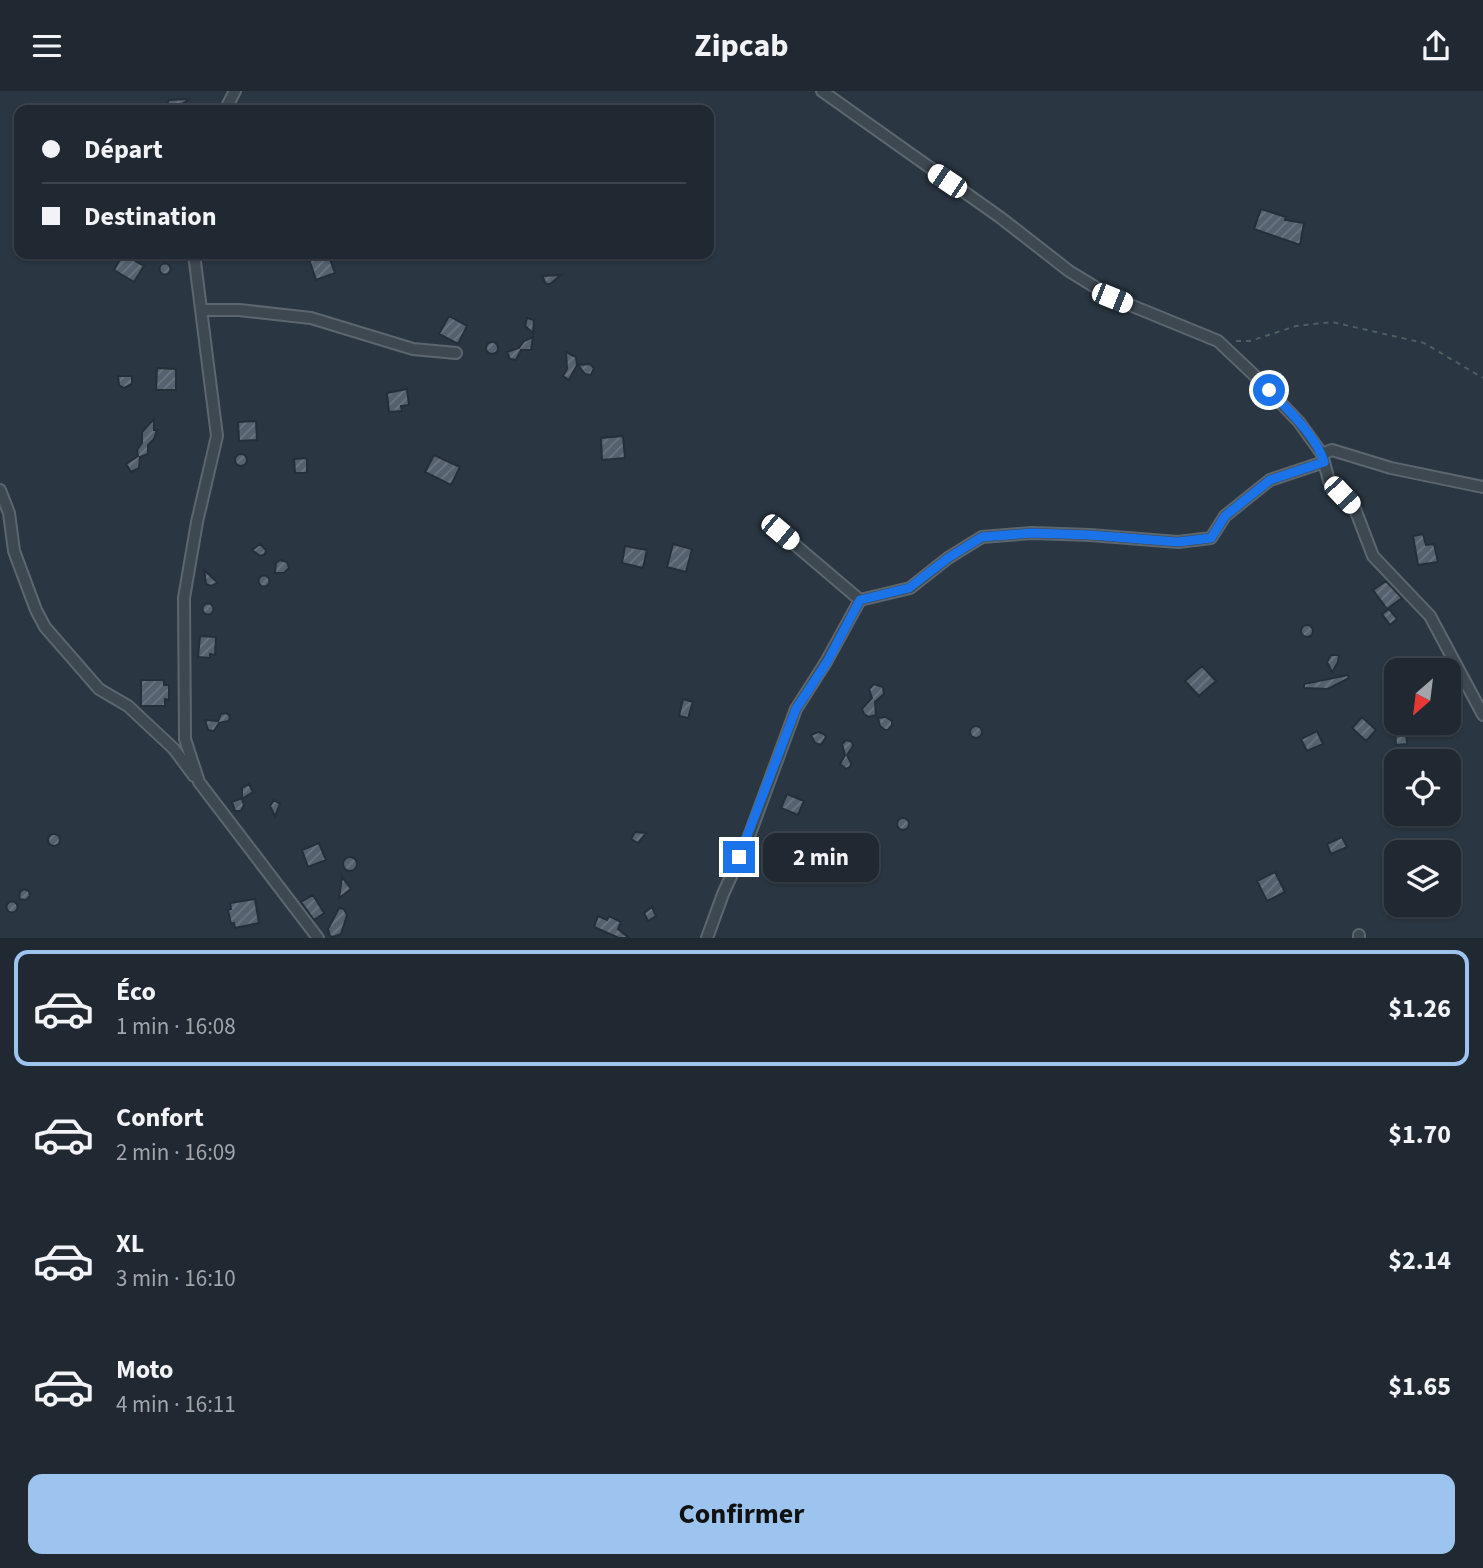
<!DOCTYPE html>
<html lang="fr">
<meta charset="utf-8">
<style>
:root{--surface:#202831;--page:#283039;--text:#f1f3f6;--muted:#a2a6ab;--line:#3d444d;--accent:#9cc4ef}
body{margin:0;font-family:"Source Sans 3",sans-serif;background:var(--page);color:var(--text);height:100vh;display:flex;flex-direction:column;font-size:26px;white-space:nowrap}
*{box-sizing:border-box;margin:0}
p{font-size:23px;color:var(--muted)}
.icon{flex:none;width:38px;height:38px;fill:none;stroke:currentColor;stroke-width:2;stroke-linecap:round;stroke-linejoin:round}
.map{position:relative;height:847px;overflow:hidden}
.drawer{display:flex;flex-direction:column;background:var(--surface);flex:1}
.drawer>*{flex:none}
.banner{position:absolute;left:14px;top:14px;width:700px;height:154px;border-radius:14px;box-shadow:0 2px 5px #0004,0 0 0 2px var(--line);display:grid;align-content:center;height:154px;padding:0 28px;background:var(--surface)}
.needle{width:46px;rotate:208deg}
.buttons{position:absolute;left:1384px;top:567px;display:grid;gap:14px}
.buttons a{display:grid;place-items:center;width:77px;height:77px;border-radius:14px;background:var(--surface);box-shadow:0 2px 5px #0004,0 0 0 2px var(--line);font-size:35px}
.end{position:absolute;width:32px;height:32px;margin:-16px;border:9px solid #1a73e8;background:#fff;box-shadow:0 0 0 4px #fff}
.from{border-radius:50%}
.bubble{position:absolute;height:49px;border-radius:14px;background:var(--surface);box-shadow:0 2px 5px #0004,0 0 0 2px var(--line);font-size:23px;font-weight:700;line-height:49px;text-align:center}
.car{position:absolute;width:21px;height:42px;margin:-21px -10px;border-radius:9px;box-shadow:0 0 5px 2px #0007;background:linear-gradient(#fff 24%,#345 0 40%,#fff 0 76%,#345 0 86%,#fff 0)}
.banner b{display:flex;align-items:center;gap:24px;height:66px;font-size:26px}
.banner b+b{border-top:2px solid var(--line)}
.banner i{width:18px;height:18px;background:var(--text)}
ul{padding:12px 0 0;list-style:none}
li{display:flex;align-items:center;gap:21px;height:116px;margin:0 14px 10px;padding:0 14px;border:4px solid transparent;border-radius:14px}
li div{flex:1}
li b{display:block;font-size:26px}
li em{font-style:normal;font-weight:700}
li.on{border-color:var(--accent)}
li>.icon{width:63px;height:63px;stroke-width:1.5}
.action{display:flex;gap:14px;margin-top:auto;padding:14px 28px}
.action a{flex:1;height:80px;border-radius:14px;background:var(--accent);color:#111;font-size:28px;font-weight:700;line-height:80px;text-align:center}
header{display:flex;justify-content:space-between;align-items:center;height:91px;padding:0 28px;background:var(--surface);font-size:32px;font-weight:700}
.map>svg:first-child{display:block}
.building{fill:url(#building-hatch);stroke:#252f39;stroke-width:2}
.lines{fill:none;stroke-linecap:round;stroke-linejoin:round}
.street-casing{stroke:#5c666f;stroke-width:14}
.path{stroke:#4c6061;stroke-width:2;stroke-dasharray:5 5;stroke-linecap:butt}
.street{stroke:#3e4851;stroke-width:10}
.route{stroke:#1a73e8;stroke-width:9}
</style>
<header><svg class="icon" aria-label="menu" viewBox="0 0 24 24"><path d="M4 6h16M4 12h16M4 18h16"/></svg>Zipcab<svg class="icon" aria-label="share" viewBox="0 0 24 24"><path d="M12 15V3M7 8l5-5 5 5M5 13v7h14v-7"/></svg></header>
<div class="map">
<svg width="1483" height="847" viewBox="0 0 1483 847">
<defs>
<pattern id="building-hatch" width="6" height="6" patternUnits="userSpaceOnUse" patternTransform="scale(1.75)"><rect width="6" height="6" fill="#55616e"/><path d="M-1 1l2-2M0 6l6-6M5 7l2-2" fill="none" stroke="#6c7681"/></pattern>
</defs>
<rect width="100%" height="100%" fill="#2a3641"/>
<path class="building" d="M190,8L172,19L166,15L169,9Z
M1261,118L1286,126L1285,129L1304,132L1300,154L1254,138Z
M123,163L144,175L134,191L114,179Z
M324,163H328L335,182L316,189L309,168Z
M159.5 178a5.5 5.5 0 1 1 11 0a5.5 5.5 0 1 1-11 0Z
M561,184L550,193H546L542,185Z
M449,225L467,235L458,253L439,243Z
M527,227L534,229L533,242L525,235Z
M533,246L531,259H521L516,269L510,268L507,261L519,257L524,250Z
M486 257a6 6 0 1 1 12 0a6 6 0 1 1-12 0Z
M566,261L576,266L577,274L569,289L563,285L567,278Z
M590,273L594,277L591,284L585,283L578,274Z
M157,277L176,278V299H156Z
M118,285H132V293L124,297L119,294Z
M407,298L409,314L401,315L402,320L389,321L387,302Z
M154,328V339H157L154,348L148,354V363L140,366L139,377L131,381L126,373L138,365L137,359L142,352V341Z
M256,330L257,349L239,350L238,331Z
M623,345L625,367L602,369L601,347Z
M235 369a6 6 0 1 1 12 0a6 6 0 1 1-12 0Z
M434,364L460,376L451,394L425,381Z
M307,367V382H295L294,368Z
M1423,443L1426,454L1434,453L1438,471L1418,474L1413,445Z
M260,453L266,459L265,463L260,465L252,459Z
M673,453L692,458L686,481L667,476Z
M625,455L647,459L643,477L622,472Z
M280,469L287,471L289,477L284,482H275L276,472Z
M204,479L218,492L211,495L206,493Z
M258.5 490a5.5 5.5 0 1 1 11 0a5.5 5.5 0 1 1-11 0Z
M1386,490L1402,507L1387,518L1373,499Z
M202.5 518a5.5 5.5 0 1 1 11 0a5.5 5.5 0 1 1-11 0Z
M1389,518L1397,528L1390,534L1382,523Z
M1301 540a6 6 0 1 1 12 0a6 6 0 1 1-12 0Z
M200,545L216,546L215,564L210,563V567L198,566Z
M1331,564H1339L1338,571L1332,581L1327,571Z
M1202,575L1216,590L1199,605L1185,590Z
M1348,584L1349,587L1328,598L1304,597V593Z
M141,589H164V594H169V609L165,608V615H141Z
M874,593L883,596L884,603L875,611L876,624L869,626L864,623L862,618L872,607L869,598Z
M683,608L693,611L688,627L679,625Z
M226,622L230,625L229,630L219,632L214,640L208,639L205,629L218,630L221,623Z
M886,626L892,630V634L888,639H885L880,635L878,627Z
M1362,626L1376,639L1366,650L1352,637Z
M970 641a6 6 0 1 1 12 0a6 6 0 1 1-12 0Z
M1317,640L1323,653L1307,660L1301,648Z
M1395,640H1406L1407,653L1396,654Z
M818,641L824,643L826,646L821,654L815,652L811,644Z
M846,649L852,651L853,655L847,664L851,672L850,676L846,678L840,673L845,664L842,653Z
M249,693L253,701L242,708L244,714L241,720H235L232,711L242,707V697Z
M787,703L804,710L798,724L781,717Z
M274,709L280,713L275,725L270,715Z
M897 733a6 6 0 1 1 12 0a6 6 0 1 1-12 0Z
M635,741L646,742L638,752L631,748Z
M48 749a6 6 0 1 1 12 0a6 6 0 1 1-12 0Z
M1342,746L1347,756L1331,763L1327,753Z
M319,752L326,769L308,776L302,759Z
M343 773a7 7 0 1 1 14 0a7 7 0 1 1-14 0Z
M1275,781L1285,801L1267,810L1257,790Z
M342,786L351,798L339,807Z
M24,798L29,800L30,805L26,809L19,808L20,801Z
M313,804L324,822L314,829L301,811Z
M255,808L259,832L235,837L234,832L231,833L228,819L231,818L230,812Z
M6.5 816a5.5 5.5 0 1 1 11 0a5.5 5.5 0 1 1-11 0Z
M652,816L656,825L648,830L644,822Z
M339,817L344,818L347,824L341,843L333,846L330,845L328,838Z
M598,825L607,829L609,825L621,831L618,838L629,847H619L594,836Z"/>
<g class="lines">
<g class="street-casing">
<path id="street" d="M822,0L1001,127L1069,180L1113,207L1218,250L1254,284L1299,331L1322,363L1329,390L1355,418L1373,465L1430,525L1483,624
M225,19L235,0
M194,163L217,345L197,431L184,507L185,648L199,691L318,847
M201,219H239L311,227L413,258L456,262
M1322,363L1332,359L1391,377L1483,396
M0,399L9,422L14,460L36,519L45,536L99,598L128,615L174,658L194,685
M780,441L860,509L910,497L948,467L982,446L1032,442L1090,444L1178,451L1211,447L1225,425L1270,389L1324,371
M1359,844V847
M707,847L723,803L748,748L796,618L826,571L860,509"/>
</g>
<path class="path" d="M1236,250H1250L1296,235L1332,231L1424,252L1483,287"/>
<use href="#street" class="street"/>
</g>
<g class="lines">
<path class="route" d="M739,766L796,618L827,571L860,509L909,497L948,467L982,446L1032,442L1090,444L1178,451L1211,447L1225,425L1270,389L1324,371C1317,346 1287,318 1269,299"/>
</g>
</svg>
<div class="buttons">
<a><svg class="needle" viewBox="-14 -14 28 28"><path d="M0-13l5 13h-10z" fill="#e53935"/><path d="M0 13l5-13h-10z" fill="#a2a6ab"/></svg></a>
<a><svg class="icon" aria-label="locate" viewBox="0 0 24 24"><circle cx="12" cy="12" r="6"/><path d="M12 2v4M12 18v4M2 12h4M18 12h4"/></svg></a>
<a><svg class="icon" aria-label="layers" viewBox="0 0 24 24"><path d="M12 4l9 5-9 5-9-5zM3 14l9 5 9-5"/></svg></a>
</div>
<i class="end from" style="left:1269px;top:299px"></i>
<i class="end" style="left:739px;top:766px"></i>
<div class="bubble" style="left:763px;top:742px;width:116px">2 min</div>
<i class="car" style="left:947px;top:90px;rotate:304deg"></i>
<i class="car" style="left:1112px;top:207px;rotate:112deg"></i>
<i class="car" style="left:1342px;top:404px;rotate:137deg"></i>
<i class="car" style="left:780px;top:441px;rotate:130deg"></i>
<div class="banner">
<b><i class="from"></i>Départ</b>
<b><i></i>Destination</b>
</div>
</div>
<section class="drawer">
<ul>
<li class="on"><svg class="icon" aria-label="car" viewBox="0 0 24 24"><path d="M5 17H2v-5l4-1 3-4h7l3 4 3 1v5h-3M9 17h6M6 11h13"/><circle cx="7" cy="17" r="2"/><circle cx="17" cy="17" r="2"/></svg><div><b>Éco</b><p>1 min · 16:08</p></div><em>$1.26</em></li>
<li><svg class="icon" aria-label="car" viewBox="0 0 24 24"><path d="M5 17H2v-5l4-1 3-4h7l3 4 3 1v5h-3M9 17h6M6 11h13"/><circle cx="7" cy="17" r="2"/><circle cx="17" cy="17" r="2"/></svg><div><b>Confort</b><p>2 min · 16:09</p></div><em>$1.70</em></li>
<li><svg class="icon" aria-label="car" viewBox="0 0 24 24"><path d="M5 17H2v-5l4-1 3-4h7l3 4 3 1v5h-3M9 17h6M6 11h13"/><circle cx="7" cy="17" r="2"/><circle cx="17" cy="17" r="2"/></svg><div><b>XL</b><p>3 min · 16:10</p></div><em>$2.14</em></li>
<li><svg class="icon" aria-label="car" viewBox="0 0 24 24"><path d="M5 17H2v-5l4-1 3-4h7l3 4 3 1v5h-3M9 17h6M6 11h13"/><circle cx="7" cy="17" r="2"/><circle cx="17" cy="17" r="2"/></svg><div><b>Moto</b><p>4 min · 16:11</p></div><em>$1.65</em></li>
</ul>
<div class="action"><a>Confirmer</a></div>
</section>
